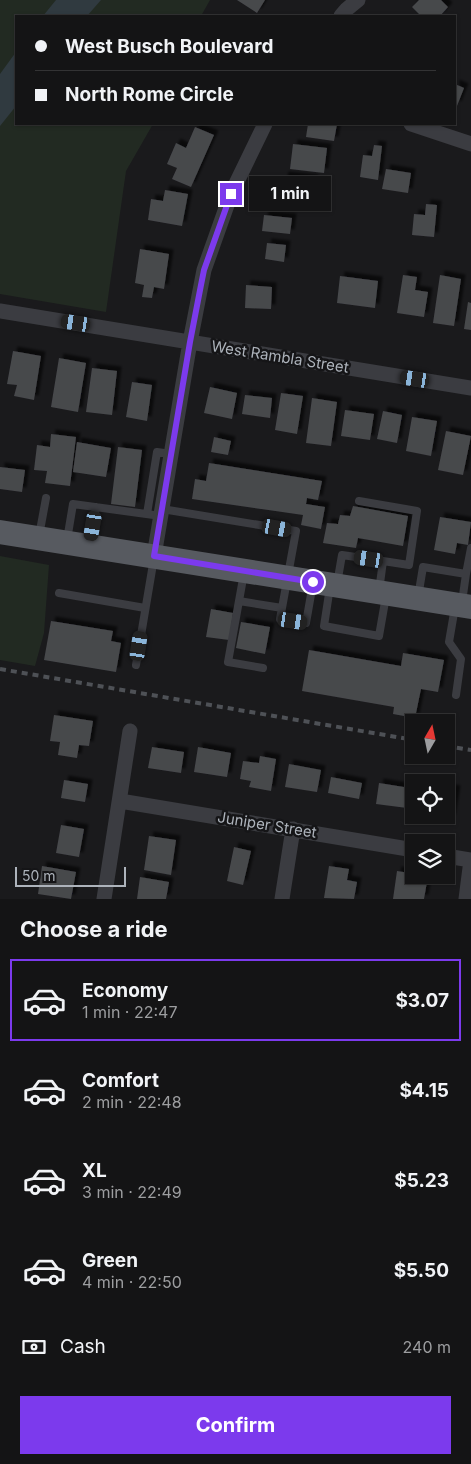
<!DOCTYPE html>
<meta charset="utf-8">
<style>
:root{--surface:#141415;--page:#1d1d1e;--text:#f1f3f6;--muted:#9d9ea0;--line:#333334;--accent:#7c3aed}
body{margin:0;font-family:Inter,sans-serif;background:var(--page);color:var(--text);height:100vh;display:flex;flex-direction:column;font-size:19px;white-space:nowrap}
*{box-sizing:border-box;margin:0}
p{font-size:16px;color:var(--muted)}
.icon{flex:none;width:28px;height:28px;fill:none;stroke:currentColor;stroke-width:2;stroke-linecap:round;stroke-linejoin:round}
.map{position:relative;height:899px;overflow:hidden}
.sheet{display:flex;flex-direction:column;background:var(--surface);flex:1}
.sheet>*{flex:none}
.banner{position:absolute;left:15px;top:15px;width:441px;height:110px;border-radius:0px;box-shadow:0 1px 4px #0004,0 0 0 1px var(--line);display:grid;align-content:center;height:110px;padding:0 20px;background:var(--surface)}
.needle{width:32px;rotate:9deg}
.buttons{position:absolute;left:405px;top:714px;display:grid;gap:10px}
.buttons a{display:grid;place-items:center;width:50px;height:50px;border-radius:0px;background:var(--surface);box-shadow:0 1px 4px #0004,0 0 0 1px var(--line);font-size:25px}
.scale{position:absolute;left:15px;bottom:12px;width:111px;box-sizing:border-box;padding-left:5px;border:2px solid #adb3bb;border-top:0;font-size:14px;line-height:18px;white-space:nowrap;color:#adb3bb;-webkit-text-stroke:4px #151517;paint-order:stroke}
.end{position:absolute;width:22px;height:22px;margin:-11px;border:6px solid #7c3aed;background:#fff;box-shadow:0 0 0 2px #fff}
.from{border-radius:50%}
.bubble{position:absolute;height:35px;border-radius:0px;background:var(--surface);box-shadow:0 1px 4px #0004,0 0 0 1px var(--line);font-size:16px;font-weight:700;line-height:35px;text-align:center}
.car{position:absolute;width:15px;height:30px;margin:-15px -8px;border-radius:6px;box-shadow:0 0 4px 1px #0007;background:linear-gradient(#222 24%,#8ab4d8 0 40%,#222 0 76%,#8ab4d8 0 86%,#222 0)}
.banner b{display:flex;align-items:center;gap:18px;height:48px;font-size:19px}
.banner b+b{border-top:1px solid var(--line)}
.banner i{width:12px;height:12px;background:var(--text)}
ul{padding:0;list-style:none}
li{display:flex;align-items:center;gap:15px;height:82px;margin:0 10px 8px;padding:0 10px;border:2px solid transparent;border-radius:0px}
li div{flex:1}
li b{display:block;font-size:19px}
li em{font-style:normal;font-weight:700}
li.current{border-color:var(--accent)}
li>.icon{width:45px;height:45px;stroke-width:1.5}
h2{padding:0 20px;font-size:22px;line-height:60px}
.pay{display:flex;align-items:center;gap:12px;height:55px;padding:0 20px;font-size:19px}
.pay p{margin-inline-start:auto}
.button{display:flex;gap:10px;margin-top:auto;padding:10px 20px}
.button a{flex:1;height:58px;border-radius:0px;background:var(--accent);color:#fff;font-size:20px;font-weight:700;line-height:58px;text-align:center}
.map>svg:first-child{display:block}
.green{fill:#222a22}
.water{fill:#303a40}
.building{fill:#47484c;filter:url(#shadow)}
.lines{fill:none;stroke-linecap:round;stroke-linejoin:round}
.service{stroke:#3b3c41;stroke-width:8}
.minor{stroke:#3b3c41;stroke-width:15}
.primary{stroke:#575a60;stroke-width:24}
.rail{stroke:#4e5156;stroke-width:4;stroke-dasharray:6 5;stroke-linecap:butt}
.route{stroke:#7c3aed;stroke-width:6}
.labels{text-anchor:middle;stroke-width:5;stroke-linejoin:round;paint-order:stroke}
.street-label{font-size:15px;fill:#adb3bb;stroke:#151517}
</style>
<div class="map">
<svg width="471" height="899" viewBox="0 0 471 899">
<defs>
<filter id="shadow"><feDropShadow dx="4.5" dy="-4.5" stdDeviation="1" flood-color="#0009"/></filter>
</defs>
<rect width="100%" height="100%" fill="#1a1a1c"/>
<path class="green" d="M0,0H210L201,16H16V124H153L126,171L106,312L0,294Z
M0,556L49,565L44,633L35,666L0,660Z"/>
<path class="water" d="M56,0H101L87,16H43Z
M16,52V106L0,126V74Z"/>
<path class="building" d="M237,0H265L257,13Z
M419,0H441L448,7L440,16H421L412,7Z
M455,84L464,88L457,106L455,105Z
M308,124H337L334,141L306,137Z
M195,127L214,135L191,187L172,179L177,168L167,164L176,143L186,148Z
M293,144L327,148L324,173L290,169Z
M374,145L382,146L378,180L360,177L363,155L372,156Z
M386,169L411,173L408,193L382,189Z
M284,176L314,179L312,203L296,202L297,190L282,188Z
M165,190L188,194L182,226L148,220L151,199L163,201Z
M426,204L437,205L434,237L412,235L414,214L425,215Z
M264,215L292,218L290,234L262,231Z
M267,243L286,245L284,262L265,259Z
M140,249L169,254L164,289L154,287L152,298L142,297L144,285L135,283Z
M403,275L417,277L415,290L428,292L424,317L397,313Z
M440,275L461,279L454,326L433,323Z
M340,276L378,281L375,308L337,303Z
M246,285L272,287L271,309L245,308Z
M468,302L471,303V330L464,329Z
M13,351L41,356L34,400L14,396L17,385L7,384Z
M59,358L86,363L78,412L51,407Z
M92,368L117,371L112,415L86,412Z
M132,382L152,385L147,421L126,417Z
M210,387L237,393L232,419L204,413Z
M281,393L303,396L297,434L275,430Z
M245,395L272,398L270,418L242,414Z
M312,398L337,402L331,446L306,443Z
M345,410L374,414L370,440L341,436Z
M383,411L402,415L397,443L377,439Z
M412,417L437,421L431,456L406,451Z
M446,431L471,436L463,475L438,470Z
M51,434L76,437L70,486L45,483L47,471L34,470L37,445L50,447Z
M214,437L231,441L228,455L211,452Z
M77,442L111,448L106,477L73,472Z
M118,447L142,450L135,507L111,504Z
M209,463L322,481L318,500L307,498L306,504L325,507L321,529L301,525L303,515L192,499L195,479L206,481Z
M0,467L25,470L22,492L0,489Z
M353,506L408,516L403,546L358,538L356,548L323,543L327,523L338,524L340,515L350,516Z
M440,517L471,522L468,545L457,543L455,554L434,550Z
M211,609L233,613L229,640L206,637Z
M51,621L113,631L111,641L121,643L116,672L44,660Z
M241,622L270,627L265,654L236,648Z
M309,650L401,666L403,653L444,660L438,692L421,689L415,718L393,714L394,707L302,691Z
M54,715L93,721L89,746L79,745L77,758L58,755L60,742L50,741Z
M152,747L184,752L181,773L148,768Z
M198,747L231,753L227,777L194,772Z
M260,756L276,759L271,791L249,787L251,781L240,779L243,761L259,763Z
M289,764L321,770L317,792L285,787Z
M331,777L362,783L359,799L328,793Z
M64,780L88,784L85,802L61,798Z
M379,783L410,788L407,808L376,804Z
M446,788L456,790L451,819L433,816L446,815Z
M61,825L84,829L79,857L56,853Z
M149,836L176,840L171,875L144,870Z
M234,847L251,851L243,885L227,881Z
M42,866L76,872L71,899L38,894Z
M329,866L349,869L347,880L357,882L354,899L324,898Z
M397,871L428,876L424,899H393Z
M140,877L169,882L166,899H137Z"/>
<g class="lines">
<path class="service" d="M359,501L417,511L409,565L383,561
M162,509L296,531L280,619L306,623L313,583
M147,514L157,452L171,454
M39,536L46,498
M67,540L73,504L161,516
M90,544L96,507
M244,573L228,662L263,668
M466,574L471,548
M337,584L342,555L383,561L379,591
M330,587L324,626L379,636L386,596
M59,593L145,608
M418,597L423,567L466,574L462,602
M239,601L282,608
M455,607L449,642L461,659L456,695
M136,665L154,558"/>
<path class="minor" d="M341,16L347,9L358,0
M411,124L471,144
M0,311L471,388
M154,556L190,342L204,270L231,194L265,124
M120,801L414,850
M446,856L471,860
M104,899L130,731
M282,899L293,829
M466,899L471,860"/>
<path class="primary" d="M0,532L471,607"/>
<path class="rail" d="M0,669L414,740
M446,746L471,750"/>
</g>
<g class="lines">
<path class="route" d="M231,194L204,270L201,285L190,342L154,556L313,582"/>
</g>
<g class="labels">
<g class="street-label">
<text transform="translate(280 357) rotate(9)" y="5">West Rambla Street</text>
<text transform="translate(267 825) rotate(9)" y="5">Juniper Street</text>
</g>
</g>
</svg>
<div class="buttons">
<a><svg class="needle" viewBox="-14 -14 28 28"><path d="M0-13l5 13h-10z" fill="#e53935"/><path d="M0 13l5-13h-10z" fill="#9d9ea0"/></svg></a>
<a><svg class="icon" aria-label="locate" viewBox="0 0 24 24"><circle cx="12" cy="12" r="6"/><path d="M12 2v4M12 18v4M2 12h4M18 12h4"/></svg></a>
<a><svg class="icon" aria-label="layers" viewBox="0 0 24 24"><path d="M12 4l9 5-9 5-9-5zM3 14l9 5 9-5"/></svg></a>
</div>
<div class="scale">50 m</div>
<i class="end from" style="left:313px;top:582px"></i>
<i class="end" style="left:231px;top:194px"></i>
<div class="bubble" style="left:249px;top:176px;width:82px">1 min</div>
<i class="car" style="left:76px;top:323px;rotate:279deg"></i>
<i class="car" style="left:415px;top:379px;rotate:279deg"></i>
<i class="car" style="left:93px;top:526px;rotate:190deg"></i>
<i class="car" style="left:277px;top:528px;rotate:100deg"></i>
<i class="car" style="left:369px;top:559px;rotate:279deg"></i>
<i class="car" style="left:293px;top:621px;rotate:99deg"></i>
<i class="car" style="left:139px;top:646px;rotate:9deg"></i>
<div class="banner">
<b><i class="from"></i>West Busch Boulevard</b>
<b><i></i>North Rome Circle</b>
</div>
</div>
<section class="sheet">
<h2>Choose a ride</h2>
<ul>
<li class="current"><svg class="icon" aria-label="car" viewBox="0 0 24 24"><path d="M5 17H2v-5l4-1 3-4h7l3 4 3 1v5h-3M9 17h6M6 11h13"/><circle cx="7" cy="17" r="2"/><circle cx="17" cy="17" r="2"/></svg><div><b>Economy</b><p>1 min · 22:47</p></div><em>$3.07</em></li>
<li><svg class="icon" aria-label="car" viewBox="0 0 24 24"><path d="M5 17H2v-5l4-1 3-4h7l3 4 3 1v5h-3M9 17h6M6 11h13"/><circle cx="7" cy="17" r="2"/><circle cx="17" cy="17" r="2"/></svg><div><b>Comfort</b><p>2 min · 22:48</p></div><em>$4.15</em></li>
<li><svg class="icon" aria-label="car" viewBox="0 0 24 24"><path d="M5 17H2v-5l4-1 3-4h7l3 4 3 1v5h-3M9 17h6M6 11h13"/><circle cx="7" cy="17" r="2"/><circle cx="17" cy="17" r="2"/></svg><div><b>XL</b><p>3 min · 22:49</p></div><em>$5.23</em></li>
<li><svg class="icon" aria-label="car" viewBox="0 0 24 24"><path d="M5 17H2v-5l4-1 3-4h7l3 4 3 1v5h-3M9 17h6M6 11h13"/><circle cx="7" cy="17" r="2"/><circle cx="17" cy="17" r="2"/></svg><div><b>Green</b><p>4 min · 22:50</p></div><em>$5.50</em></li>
</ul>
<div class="pay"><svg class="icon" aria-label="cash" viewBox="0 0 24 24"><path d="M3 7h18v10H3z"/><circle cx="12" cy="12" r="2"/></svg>Cash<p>240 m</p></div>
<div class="button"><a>Confirm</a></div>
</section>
